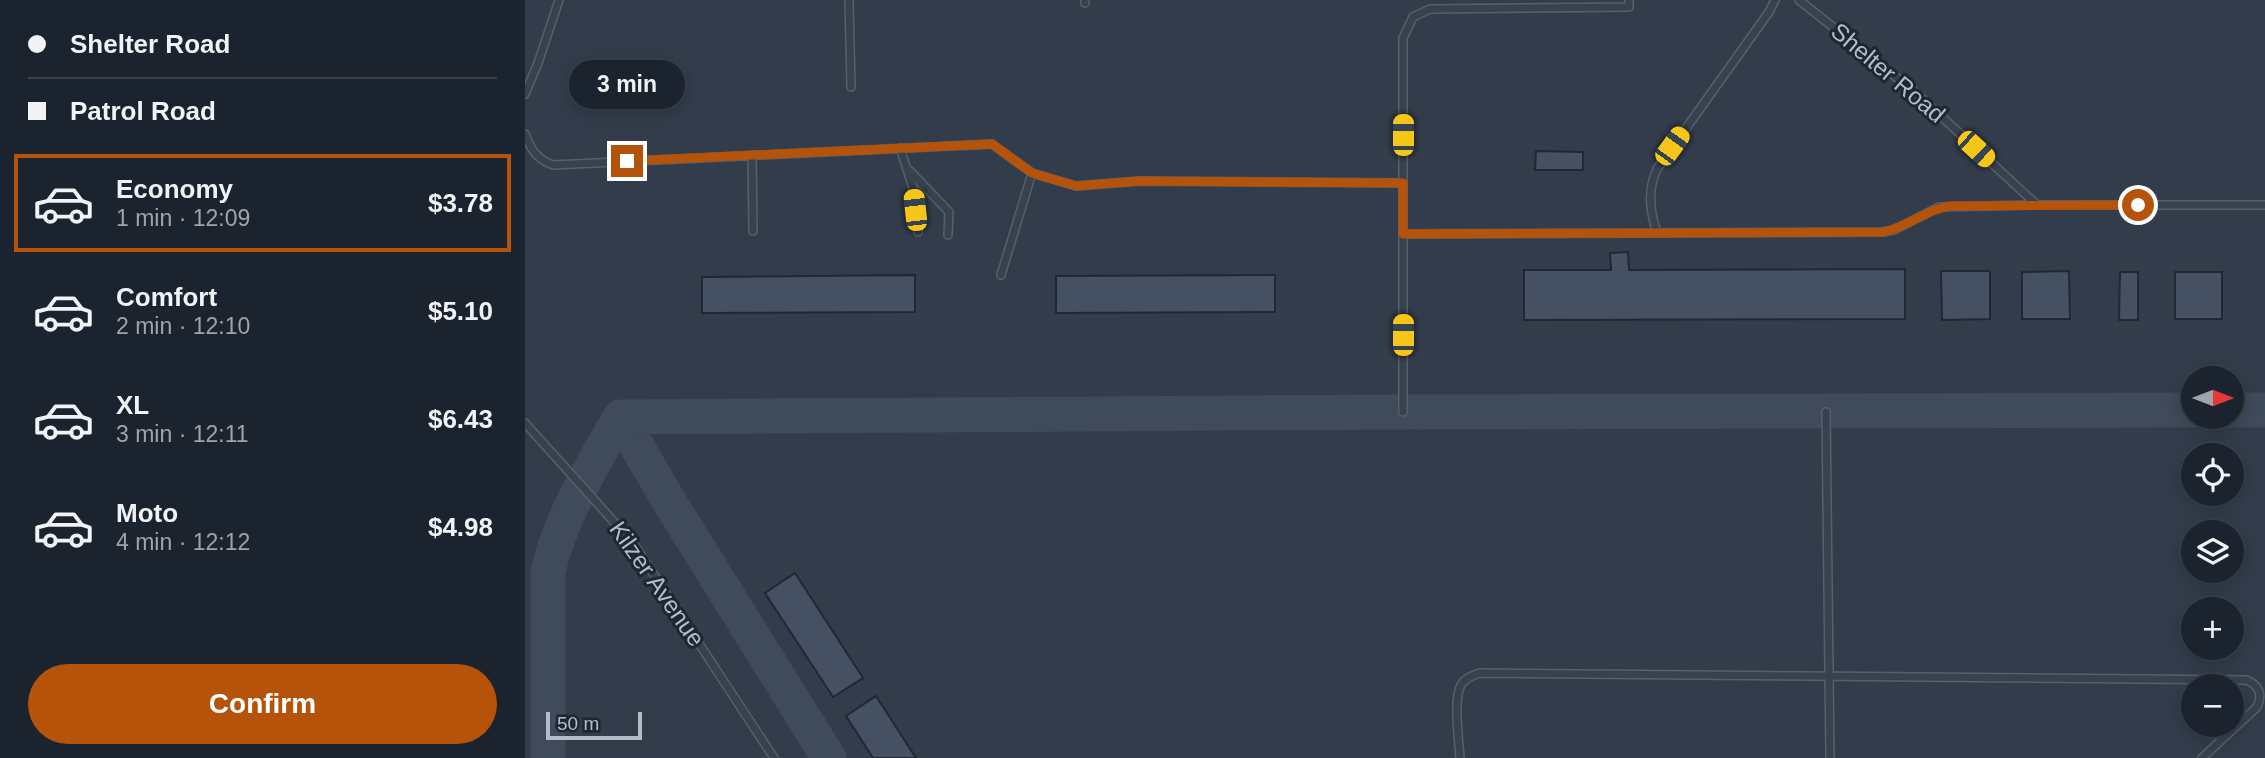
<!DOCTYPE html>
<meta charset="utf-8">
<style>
:root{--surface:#1b232e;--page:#282f3a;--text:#f1f3f6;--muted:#a0a4aa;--line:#39404a;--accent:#b45309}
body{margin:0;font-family:Helvetica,sans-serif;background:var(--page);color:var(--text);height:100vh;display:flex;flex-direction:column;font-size:26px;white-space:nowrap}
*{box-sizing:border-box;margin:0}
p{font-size:23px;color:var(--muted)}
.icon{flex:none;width:38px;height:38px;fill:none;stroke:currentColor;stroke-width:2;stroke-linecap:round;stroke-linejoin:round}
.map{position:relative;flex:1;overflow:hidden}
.details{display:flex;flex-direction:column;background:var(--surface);width:525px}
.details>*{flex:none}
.hud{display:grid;align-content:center;height:154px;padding:0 28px;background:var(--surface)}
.needle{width:46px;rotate:90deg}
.tools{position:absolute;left:1656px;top:366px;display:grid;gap:14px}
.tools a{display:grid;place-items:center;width:63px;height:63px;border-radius:50%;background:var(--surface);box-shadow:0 4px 18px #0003,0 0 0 2px var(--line);font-size:35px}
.scale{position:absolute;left:21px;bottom:18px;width:96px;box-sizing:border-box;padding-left:7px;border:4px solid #b4bcc9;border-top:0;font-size:19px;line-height:24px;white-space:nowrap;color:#b4bcc9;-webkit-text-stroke:5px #1d2633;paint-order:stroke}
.end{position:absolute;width:32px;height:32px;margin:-16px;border:9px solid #b45309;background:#fff;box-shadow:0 0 0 4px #fff}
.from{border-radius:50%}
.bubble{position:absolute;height:49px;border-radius:24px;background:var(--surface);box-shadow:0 4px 18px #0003,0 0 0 2px var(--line);font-size:23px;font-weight:700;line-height:49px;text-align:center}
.car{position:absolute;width:21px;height:42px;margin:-21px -10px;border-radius:9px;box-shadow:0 0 5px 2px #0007;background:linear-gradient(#f5c518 24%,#345 0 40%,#f5c518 0 76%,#345 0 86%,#f5c518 0)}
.hud b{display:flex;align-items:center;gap:24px;height:66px;font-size:26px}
.hud b+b{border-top:2px solid var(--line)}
.hud i{width:18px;height:18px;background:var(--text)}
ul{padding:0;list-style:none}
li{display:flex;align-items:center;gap:21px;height:98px;margin:0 14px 10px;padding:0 14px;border:4px solid transparent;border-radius:0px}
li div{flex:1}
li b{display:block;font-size:26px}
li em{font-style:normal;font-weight:700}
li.on{border-color:var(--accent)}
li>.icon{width:63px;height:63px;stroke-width:1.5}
.cta{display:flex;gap:14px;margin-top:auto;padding:14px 28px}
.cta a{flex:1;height:80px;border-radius:42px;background:var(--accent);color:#fff;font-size:28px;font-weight:700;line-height:80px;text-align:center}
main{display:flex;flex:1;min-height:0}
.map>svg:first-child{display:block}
.airport{fill:#323c4b;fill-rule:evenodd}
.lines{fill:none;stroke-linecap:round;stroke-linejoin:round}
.taxiway{stroke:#3f4a5a;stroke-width:35}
.building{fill:#455162;stroke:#1f2835;stroke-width:2}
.service-casing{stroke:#565f6c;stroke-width:10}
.service{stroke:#38414e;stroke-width:7}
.route{stroke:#b45309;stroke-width:9}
.labels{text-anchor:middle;stroke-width:6;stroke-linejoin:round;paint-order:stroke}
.street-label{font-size:24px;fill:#b4bcc9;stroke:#1d2633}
</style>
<main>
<section class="details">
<div class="hud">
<b><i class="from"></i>Shelter Road</b>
<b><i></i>Patrol Road</b>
</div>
<ul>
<li class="on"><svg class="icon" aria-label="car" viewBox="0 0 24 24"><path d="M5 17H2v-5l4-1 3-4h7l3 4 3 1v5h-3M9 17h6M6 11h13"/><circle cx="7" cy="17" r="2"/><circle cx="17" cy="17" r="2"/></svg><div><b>Economy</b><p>1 min · 12:09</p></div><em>$3.78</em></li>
<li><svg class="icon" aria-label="car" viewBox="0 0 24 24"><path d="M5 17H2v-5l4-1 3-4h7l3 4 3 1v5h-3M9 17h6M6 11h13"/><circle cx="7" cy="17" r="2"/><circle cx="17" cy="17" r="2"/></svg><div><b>Comfort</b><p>2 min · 12:10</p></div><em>$5.10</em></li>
<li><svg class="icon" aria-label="car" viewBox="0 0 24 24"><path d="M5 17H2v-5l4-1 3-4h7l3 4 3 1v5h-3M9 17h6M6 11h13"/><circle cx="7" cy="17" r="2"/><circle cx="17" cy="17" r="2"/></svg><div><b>XL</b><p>3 min · 12:11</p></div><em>$6.43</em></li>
<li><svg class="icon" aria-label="car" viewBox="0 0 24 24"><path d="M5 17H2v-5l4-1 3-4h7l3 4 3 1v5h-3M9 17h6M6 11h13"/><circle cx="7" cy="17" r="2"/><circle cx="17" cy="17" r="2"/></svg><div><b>Moto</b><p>4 min · 12:12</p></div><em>$4.98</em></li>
</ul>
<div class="cta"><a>Confirm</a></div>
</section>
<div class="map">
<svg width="1740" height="758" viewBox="0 0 1740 758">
<rect width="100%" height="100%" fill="#242f3e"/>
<path class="airport" d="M0,0H1740V758H0ZM1668,378H1706V416H1668ZM1668,455H1706V494H1668ZM1668,532H1706V570H1668ZM1668,609H1706V648H1668ZM1668,686H1706V724H1668Z"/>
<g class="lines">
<path class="taxiway" d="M1706,410H1740
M95,417L878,412L1668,410
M95,417L145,503L304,758
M23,758V571C36,516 67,466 95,417"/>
</g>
<path class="building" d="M1011,151L1058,152V170H1010Z
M1103,252L1104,270L1380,269V319L999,320V270H1086L1085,253Z
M1416,271H1465V319L1417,320Z
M1544,271L1545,319H1497V272Z
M1595,272H1613V320H1594Z
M1650,272H1697V319H1650Z
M390,275V312L177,313V277Z
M750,275V312L531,313V276Z
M270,573L338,678L308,697L240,593Z
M351,696L391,758H348L321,716Z"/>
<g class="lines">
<g class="service-casing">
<path id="service" d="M324,0L326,87
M1274,0L1391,93L1512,205H1740
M560,3V0
M0,94L13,63L34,0
M0,134C6,149 11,159 28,165L467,144L507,173L551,186L615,181L878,183
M375,148L388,188L393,232
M227,155L228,231
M384,170L424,212L423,235
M1132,233C1125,211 1122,191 1132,169L1244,12L1250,0
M878,234L1358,232L1369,230L1414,207L1512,205
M476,275L507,173
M878,412V38L888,17L905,9L1104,7V0
M1301,412L1305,758
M0,423L108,543L249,758
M935,758C934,741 928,699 936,685C940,678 947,676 954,673L1721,680C1734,685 1738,694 1732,707L1677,758"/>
</g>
<use href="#service" class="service"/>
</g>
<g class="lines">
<path class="route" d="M102,161L467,144L507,173L551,186L614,181L878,183V234L1358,232C1383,227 1401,209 1426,206L1613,205"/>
</g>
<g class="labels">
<g class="street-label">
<text transform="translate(1363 73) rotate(40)" y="8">Shelter Road</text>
<text transform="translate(132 584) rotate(55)" y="8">Kilzer Avenue</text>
</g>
</g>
</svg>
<div class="tools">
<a><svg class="needle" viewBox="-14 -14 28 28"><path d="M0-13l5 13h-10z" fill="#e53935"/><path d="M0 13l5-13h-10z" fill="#a0a4aa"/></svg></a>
<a><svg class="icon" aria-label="locate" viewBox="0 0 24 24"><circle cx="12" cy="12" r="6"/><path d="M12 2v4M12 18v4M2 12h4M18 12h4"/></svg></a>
<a><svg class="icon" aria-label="layers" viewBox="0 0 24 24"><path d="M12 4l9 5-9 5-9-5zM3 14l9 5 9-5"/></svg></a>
<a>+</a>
<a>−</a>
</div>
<div class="scale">50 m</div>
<i class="end from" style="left:1613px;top:205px"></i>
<i class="end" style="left:102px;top:161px"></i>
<div class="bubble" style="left:44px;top:60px;width:116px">3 min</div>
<i class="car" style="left:878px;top:135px;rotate:0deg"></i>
<i class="car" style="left:1147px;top:146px;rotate:36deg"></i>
<i class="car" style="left:1451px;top:149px;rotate:133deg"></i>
<i class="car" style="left:390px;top:210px;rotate:354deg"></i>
<i class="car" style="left:878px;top:335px;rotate:0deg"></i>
</div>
</main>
